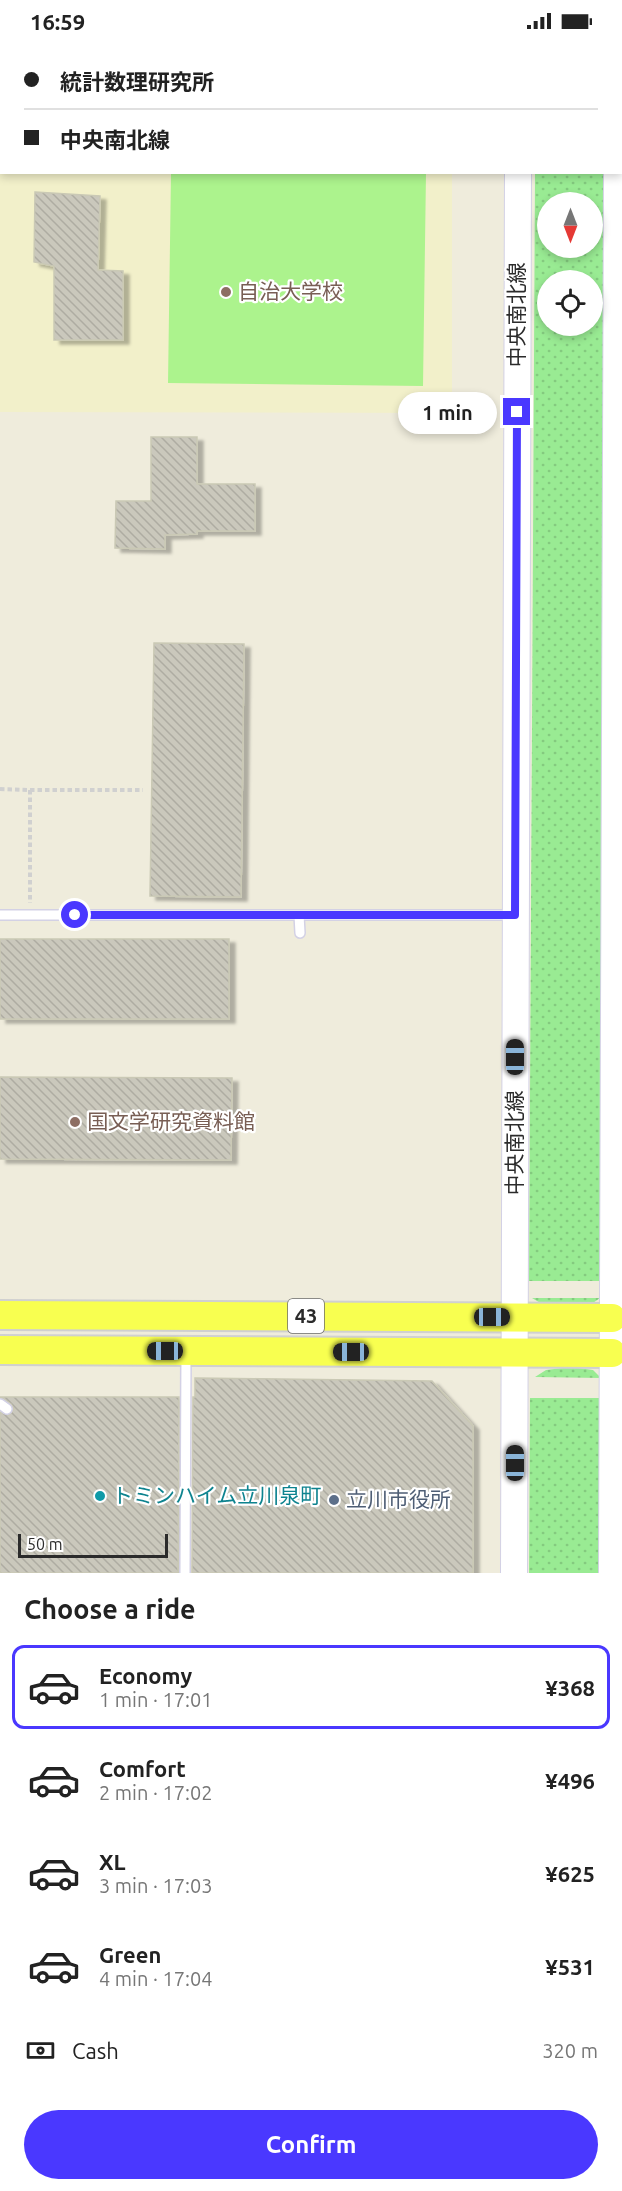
<!DOCTYPE html>
<meta charset="utf-8">
<style>
:root{--surface:#fff;--page:#f2f2f2;--text:#222;--muted:#767676;--line:#e0e0e0;--accent:#4a38ff}
body{margin:0;font-family:Ubuntu,"Noto Sans JP",sans-serif;background:var(--page);color:var(--text);height:100vh;display:flex;flex-direction:column;font-size:22px;white-space:nowrap}
*{box-sizing:border-box;margin:0}
p{font-size:20px;color:var(--muted)}
.icon{flex:none;width:33px;height:33px;fill:none;stroke:currentColor;stroke-width:2;stroke-linecap:round;stroke-linejoin:round}
.map{position:relative;height:1531px;overflow:hidden}
.sheet{display:flex;flex-direction:column;background:var(--surface);flex:1}
.sheet>*{flex:none}
.hud{position:absolute;left:0px;top:0px;width:622px;height:132px;box-shadow:0 3px 9px #0003;display:grid;align-content:center;height:132px;padding:0 24px;background:var(--surface)}
.needle{width:39px;rotate:180deg}
.tools{position:absolute;left:537px;top:150px;display:grid;gap:12px}
.tools a{display:grid;place-items:center;width:66px;height:66px;border-radius:50%;background:var(--surface);box-shadow:0 3px 9px #0003;font-size:30px}
.scale{position:absolute;left:18px;bottom:15px;width:150px;box-sizing:border-box;padding-left:6px;border:3px solid #2b2b2b;border-top:0;font-size:16px;line-height:21px;white-space:nowrap;color:#2b2b2b;-webkit-text-stroke:4px #fff;paint-order:stroke}
.end{position:absolute;width:27px;height:27px;margin:-14px;border:8px solid #4a38ff;background:#fff;box-shadow:0 0 0 3px #fff}
.from{border-radius:50%}
.bubble{position:absolute;height:42px;border-radius:21px;background:var(--surface);box-shadow:0 3px 9px #0003;font-size:20px;font-weight:600;line-height:42px;text-align:center}
.car{position:absolute;width:18px;height:36px;margin:-18px -9px;border-radius:8px;box-shadow:0 0 4px 2px #0007;background:linear-gradient(#222 24%,#8ab4d8 0 40%,#222 0 76%,#8ab4d8 0 86%,#222 0)}
.hud b{display:flex;align-items:center;gap:21px;height:57px;font-size:22px}
.hud b+b{border-top:2px solid var(--line)}
.hud i{width:15px;height:15px;background:var(--text)}
ul{padding:0;list-style:none}
li{display:flex;align-items:center;gap:18px;height:84px;margin:0 12px 9px;padding:0 12px;border:3px solid transparent;border-radius:12px}
li div{flex:1}
li b{display:block;font-size:22px}
li em{font-style:normal;font-weight:600}
li.active{border-color:var(--accent)}
li>.icon{width:54px;height:54px;stroke-width:1.5}
h2{padding:0 24px;font-size:27px;line-height:72px}
.pay{display:flex;align-items:center;gap:15px;height:66px;padding:0 24px;font-size:22px}
.pay p{margin-inline-start:auto}
.button{display:flex;gap:12px;margin-top:auto;padding:12px 24px}
.button a{flex:1;height:69px;border-radius:36px;background:var(--accent);color:#fff;font-size:24px;font-weight:600;line-height:69px;text-align:center}
.status{display:flex;justify-content:space-between;align-items:center;height:42px;padding:0 30px;background:var(--surface);direction:ltr}
.status svg{height:16px;fill:currentColor}
.map>svg:first-child{display:block}
.education{fill:#f2f0ca}
.grass{fill:url(#grass-dots);fill-rule:evenodd}
.pitch{fill:#acf38d}
.building{fill:url(#building-back-hatch);stroke:#cac9b5;stroke-width:1.5;filter:url(#shadow)}
.lines{fill:none;stroke-linecap:round;stroke-linejoin:round}
.service-casing{stroke:#d3d1e5;stroke-width:12}
.secondary-casing{stroke:#d3d1e5;stroke-width:28}
.primary-casing{stroke:#d0d0d0;stroke-width:32}
.path{stroke:#d0d0d0;stroke-width:4;stroke-dasharray:4.5 3;stroke-linecap:butt}
.service{stroke:#fff;stroke-width:9}
.secondary{stroke:#fff;stroke-width:26}
.primary{stroke:#f8ff50;stroke-width:28}
.route{stroke:#4a38ff;stroke-width:8}
.education-dot{fill:#8d6e63;stroke:#fff;stroke-width:2}
.culture-dot{fill:#0f9aa8;stroke:#fff;stroke-width:2}
.service-dot{fill:#5c6f8a;stroke:#fff;stroke-width:2}
.labels{text-anchor:middle;stroke-width:4.5;stroke-linejoin:round;paint-order:stroke}
.shield{fill:#fff;stroke:#6b6b6b;stroke-width:1.5}
.shield-label{font-size:20px;font-weight:bold;fill:#2b2b2b}
.education-label{font-size:21px;fill:#785e54;stroke:#fff;text-anchor:start}
.street-label{font-size:21px;fill:#2b2b2b;stroke:#fff}
.culture-label{font-size:21px;fill:#0d838f;stroke:#fff;text-anchor:start}
.service-label{font-size:21px;fill:#4e5e75;stroke:#fff;text-anchor:start}
</style>
<div class="status"><b>16:59</b><svg viewBox="0 0 49 12"><path d="M0 12V9h3v3zM5 12V6h3v6zM10 12V3h3v9zM15 12V0h3v12zM26 1h20v11H26zM47 4h2v5h-2z"/></svg></div>
<div class="map">
<svg width="622" height="1531" viewBox="0 0 622 1531">
<defs>
<pattern id="grass-dots" width="8" height="8" patternUnits="userSpaceOnUse" patternTransform="scale(1.5)"><rect width="8" height="8" fill="#99eb93"/><path d="M2 2h.1M6 6h.1" fill="none" stroke="#84ca7f" stroke-width="1.8" stroke-linecap="round"/></pattern>
<pattern id="building-back-hatch" width="6" height="6" patternUnits="userSpaceOnUse" patternTransform="scale(1.5)"><rect width="6" height="6" fill="#cac8bc"/><path d="M-1 5l2 2M0 0l6 6M5-1l2 2" fill="none" stroke="#aeaca2"/></pattern>
<filter id="shadow"><feDropShadow dx="6" dy="4" stdDeviation="1.5" flood-color="#0004"/></filter>
</defs>
<rect width="100%" height="100%" fill="#efecdc"/>
<path class="education" d="M0,0H452L2,2V130L452,131V371L0,370Z"/>
<path class="grass" d="M535,131H606L601,1239H529ZM548,160H592V206H548ZM548,238H592V284H548Z
M532,1256H600L590,1263L542,1262Z
M571,1325L593,1328L601,1336L535,1335L546,1328Z
M530,1356H604L603,1531H529Z"/>
<path class="pitch" d="M249,0H435L436,1L249,2Z
M171,131H426L423,344L168,341Z"/>
<path class="building" d="M35,150L100,154L98,228L123,229V298H54V224L34,220Z
M151,395H197V442H255V489H197V492L165,493V507L115,506L116,459H151Z
M154,601L244,602L241,855L150,854Z
M0,897H229V977H0Z
M0,1035L232,1036L231,1118L0,1117Z
M195,1336L432,1339L473,1384V1531H192L193,1355H195Z
M0,1355H179L178,1531H0V1370L9,1373L14,1367L11,1362Z"/>
<g class="lines">
<g class="service-casing">
<path id="service" d="M0,873H515
M299,873L300,891
M0,1362L7,1367
M185,1531L186,1311"/>
</g>
<g class="secondary-casing">
<path id="secondary" d="M518,2V0
M618,2V0
M514,1531L518,130
M612,1531L617,130"/>
</g>
<g class="primary-casing">
<path id="primary" d="M0,1273L612,1276
M0,1308L612,1311"/>
</g>
<path class="path" d="M0,747L30,748V861
M30,748H143"/>
<use href="#service" class="service"/>
<use href="#secondary" class="secondary"/>
<use href="#primary" class="primary"/>
</g>
<g class="lines">
<path class="route" d="M75,873H515L517,370"/>
</g>
<g class="education-dot">
<circle cx="226" cy="250" r="6"/>
<circle cx="75" cy="1080" r="6"/>
</g>
<circle class="culture-dot" cx="100" cy="1454" r="6"/>
<circle class="service-dot" cx="334" cy="1458" r="6"/>
<g class="labels">
<rect class="shield" x="288" y="1257" width="36" height="34" rx="4.5"/>
<g class="shield-label">
<text x="306" y="1281">43</text>
</g>
<g class="education-label">
<text x="238" y="257">自治大学校</text>
<text x="87" y="1087">国文学研究資料館</text>
</g>
<g class="street-label">
<text transform="translate(517 273) rotate(-90)" y="7">中央南北線</text>
<text transform="translate(515 1101) rotate(-90)" y="7">中央南北線</text>
</g>
<g class="culture-label">
<text x="112" y="1461">トミンハイム立川泉町</text>
</g>
<g class="service-label">
<text x="346" y="1465">立川市役所</text>
</g>
</g>
</svg>
<div class="tools">
<a><svg class="needle" viewBox="-14 -14 28 28"><path d="M0-13l5 13h-10z" fill="#e53935"/><path d="M0 13l5-13h-10z" fill="#767676"/></svg></a>
<a><svg class="icon" aria-label="locate" viewBox="0 0 24 24"><circle cx="12" cy="12" r="6"/><path d="M12 2v4M12 18v4M2 12h4M18 12h4"/></svg></a>
</div>
<div class="scale">50 m</div>
<i class="end from" style="left:75px;top:873px"></i>
<i class="end" style="left:517px;top:370px"></i>
<div class="bubble" style="left:398px;top:350px;width:99px">1 min</div>
<i class="car" style="left:515px;top:1015px;rotate:0deg"></i>
<i class="car" style="left:492px;top:1275px;rotate:90deg"></i>
<i class="car" style="left:165px;top:1309px;rotate:270deg"></i>
<i class="car" style="left:351px;top:1310px;rotate:270deg"></i>
<i class="car" style="left:515px;top:1421px;rotate:0deg"></i>
<div class="hud">
<b><i class="from"></i>統計数理研究所</b>
<b><i></i>中央南北線</b>
</div>
</div>
<section class="sheet">
<h2>Choose a ride</h2>
<ul>
<li class="active"><svg class="icon" aria-label="car" viewBox="0 0 24 24"><path d="M5 17H2v-5l4-1 3-4h7l3 4 3 1v5h-3M9 17h6M6 11h13"/><circle cx="7" cy="17" r="2"/><circle cx="17" cy="17" r="2"/></svg><div><b>Economy</b><p>1 min · 17:01</p></div><em>¥368</em></li>
<li><svg class="icon" aria-label="car" viewBox="0 0 24 24"><path d="M5 17H2v-5l4-1 3-4h7l3 4 3 1v5h-3M9 17h6M6 11h13"/><circle cx="7" cy="17" r="2"/><circle cx="17" cy="17" r="2"/></svg><div><b>Comfort</b><p>2 min · 17:02</p></div><em>¥496</em></li>
<li><svg class="icon" aria-label="car" viewBox="0 0 24 24"><path d="M5 17H2v-5l4-1 3-4h7l3 4 3 1v5h-3M9 17h6M6 11h13"/><circle cx="7" cy="17" r="2"/><circle cx="17" cy="17" r="2"/></svg><div><b>XL</b><p>3 min · 17:03</p></div><em>¥625</em></li>
<li><svg class="icon" aria-label="car" viewBox="0 0 24 24"><path d="M5 17H2v-5l4-1 3-4h7l3 4 3 1v5h-3M9 17h6M6 11h13"/><circle cx="7" cy="17" r="2"/><circle cx="17" cy="17" r="2"/></svg><div><b>Green</b><p>4 min · 17:04</p></div><em>¥531</em></li>
</ul>
<div class="pay"><svg class="icon" aria-label="cash" viewBox="0 0 24 24"><path d="M3 7h18v10H3z"/><circle cx="12" cy="12" r="2"/></svg>Cash<p>320 m</p></div>
<div class="button"><a>Confirm</a></div>
</section>
